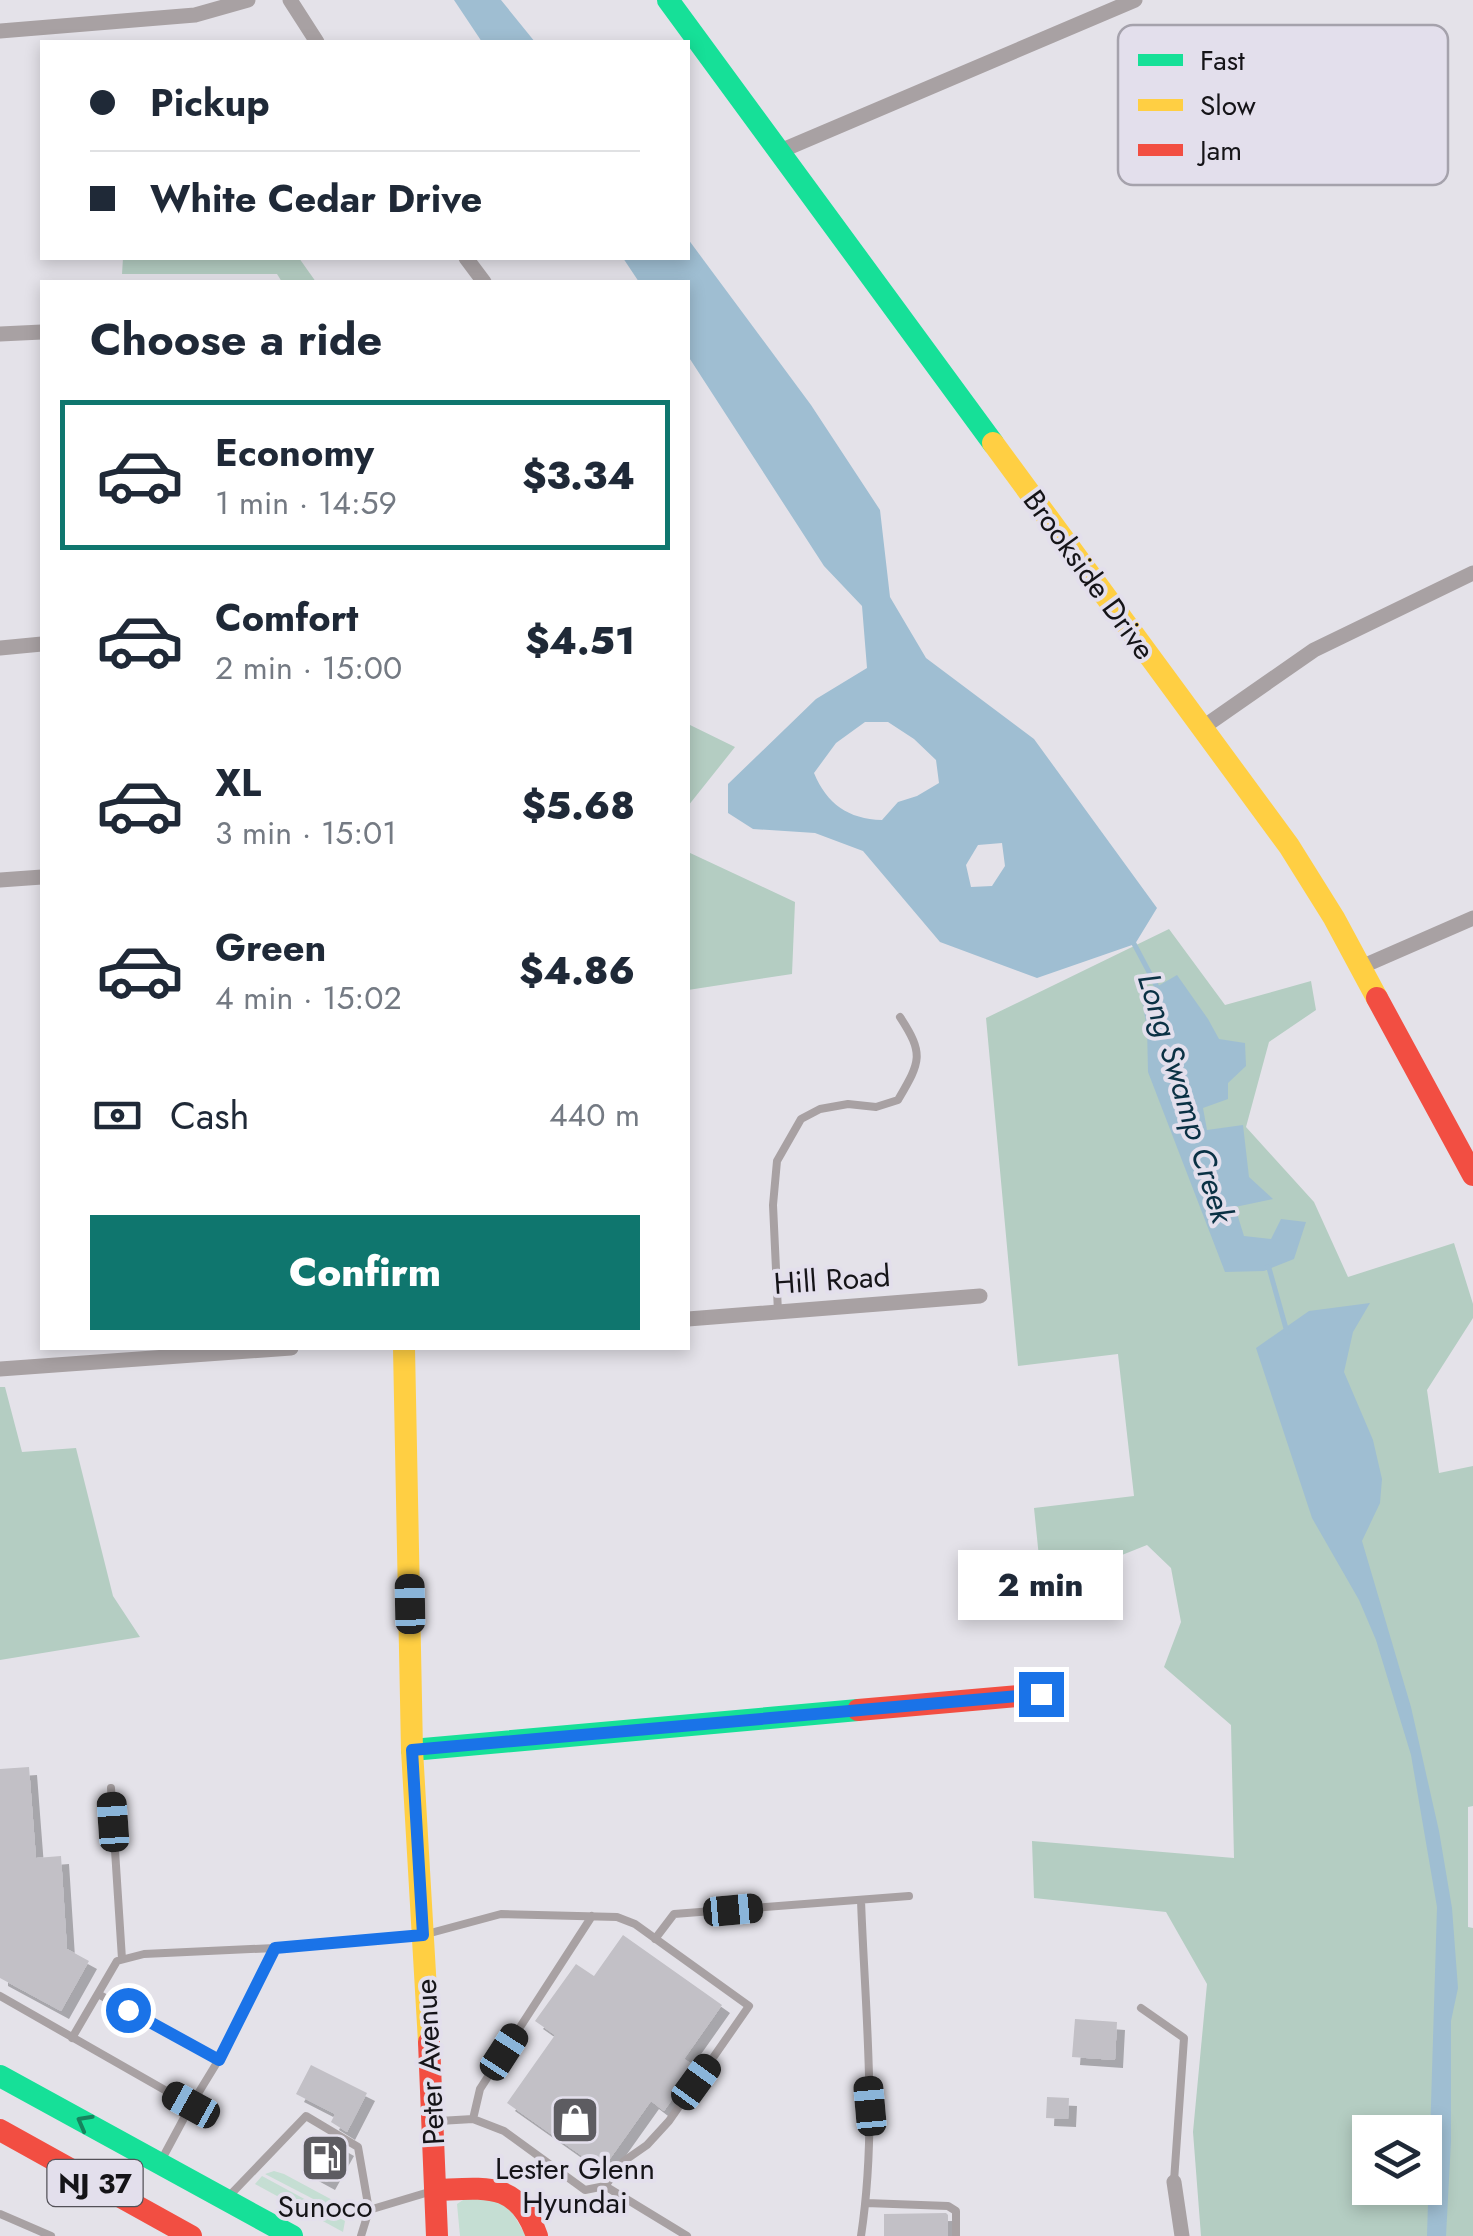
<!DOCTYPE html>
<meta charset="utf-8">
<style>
:root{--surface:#fff;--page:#f6f6f7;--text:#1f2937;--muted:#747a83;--line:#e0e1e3;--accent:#0f766e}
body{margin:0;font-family:Jost,sans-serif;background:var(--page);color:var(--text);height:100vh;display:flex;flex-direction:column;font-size:38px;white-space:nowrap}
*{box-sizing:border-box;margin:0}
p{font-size:32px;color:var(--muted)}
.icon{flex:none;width:55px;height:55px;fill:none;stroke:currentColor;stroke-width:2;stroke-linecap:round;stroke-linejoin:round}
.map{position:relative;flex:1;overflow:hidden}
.drawer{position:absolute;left:40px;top:280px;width:650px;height:1070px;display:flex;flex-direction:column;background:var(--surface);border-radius:0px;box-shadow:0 5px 15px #0003}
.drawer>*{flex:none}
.top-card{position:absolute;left:40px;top:40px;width:650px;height:220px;border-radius:0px;box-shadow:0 5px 15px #0003;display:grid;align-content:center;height:220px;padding:0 50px;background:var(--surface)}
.tools{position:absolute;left:1352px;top:2115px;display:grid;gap:20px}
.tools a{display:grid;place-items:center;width:90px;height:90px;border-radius:0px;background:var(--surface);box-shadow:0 5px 15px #0003;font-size:50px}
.end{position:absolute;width:45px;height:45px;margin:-22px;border:12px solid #1a73e8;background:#fff;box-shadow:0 0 0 5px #fff}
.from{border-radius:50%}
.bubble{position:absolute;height:70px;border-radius:0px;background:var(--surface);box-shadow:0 5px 15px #0003;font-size:32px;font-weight:800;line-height:70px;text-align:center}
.car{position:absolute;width:30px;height:60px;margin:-30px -15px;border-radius:12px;box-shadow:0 0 8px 2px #0007;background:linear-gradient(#222 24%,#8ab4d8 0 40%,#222 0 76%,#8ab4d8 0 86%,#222 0)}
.top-card b{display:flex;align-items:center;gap:35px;height:95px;font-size:38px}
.top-card b+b{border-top:2px solid var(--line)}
.top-card i{width:25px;height:25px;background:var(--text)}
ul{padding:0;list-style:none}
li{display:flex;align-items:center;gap:30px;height:150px;margin:0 20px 15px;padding:0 30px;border:5px solid transparent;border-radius:0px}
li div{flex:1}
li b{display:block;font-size:38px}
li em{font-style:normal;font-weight:800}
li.current{border-color:var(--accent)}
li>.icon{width:90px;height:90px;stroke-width:1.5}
h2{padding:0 50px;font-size:45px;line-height:120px}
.pay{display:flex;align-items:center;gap:25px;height:110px;padding:0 50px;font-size:38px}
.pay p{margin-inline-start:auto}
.primary-button{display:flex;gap:20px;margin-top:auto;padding:20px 50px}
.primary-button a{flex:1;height:115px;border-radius:0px;background:var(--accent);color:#fff;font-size:40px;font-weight:800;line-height:115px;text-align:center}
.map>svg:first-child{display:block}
.green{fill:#c5ded3}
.forest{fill:#b4cdc2;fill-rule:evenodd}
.water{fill:#9fbed2;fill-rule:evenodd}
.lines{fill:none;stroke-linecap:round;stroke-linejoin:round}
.stream{stroke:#9fbed2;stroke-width:5}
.building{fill:#c2c0c6;filter:url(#shadow)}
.lane{stroke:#a8a1a3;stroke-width:8}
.street{stroke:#a8a1a3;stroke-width:15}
.fast{stroke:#16e098;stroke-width:22}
.slow{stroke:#ffcf43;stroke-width:22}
.jam{stroke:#f24e42;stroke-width:22}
.oneway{stroke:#16845e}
.route{stroke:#1a73e8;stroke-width:12}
.labels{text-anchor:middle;stroke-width:8;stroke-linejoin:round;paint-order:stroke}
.shield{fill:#e3dfec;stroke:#535158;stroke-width:2.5}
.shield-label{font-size:28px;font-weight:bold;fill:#151418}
.street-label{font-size:30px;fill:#151418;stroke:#e3dfec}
.poi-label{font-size:30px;fill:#151418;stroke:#e3dfec}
.water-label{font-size:32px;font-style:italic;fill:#0a3144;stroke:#e3dfec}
.key{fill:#e3dfec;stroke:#a5a2ac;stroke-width:2.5}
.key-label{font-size:28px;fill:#151418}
</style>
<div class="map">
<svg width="1473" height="2236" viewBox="0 0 1473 2236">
<defs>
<filter id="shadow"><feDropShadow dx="8" dy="8" stdDeviation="0" flood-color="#0004"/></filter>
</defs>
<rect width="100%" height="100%" fill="#e4e2e9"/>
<path class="green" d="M274,2171L284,2174L338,2203L342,2206L346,2216L265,2174Z
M262,2176L345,2221L343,2232L255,2184Z
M466,2198L505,2200L526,2236H460L457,2204Z"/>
<path class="forest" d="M123,258H299L316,282H282L277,274H122Z
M688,724L735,747L688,806Z
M688,852L795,902L792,974L688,990Z
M1169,929L1225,1005L1311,981L1316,1010L1269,1042L1246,1127L1314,1202L1348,1277L1454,1243L1473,1304V1318L1427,1390L1439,1473L1473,1466V1806L1468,1807V1927L1473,1928V2236H1201L1193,2132L1207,1984L1166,1912L1034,1898L1032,1841L1234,1858L1231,1725L1164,1667L1181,1622L1171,1568L1147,1545L1042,1587L1034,1508L1134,1496L1118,1354L1018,1366L986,1018ZM1370,2132H1425V2188H1370Z
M0,1387H5L22,1452L76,1448L113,1596L140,1637L0,1660Z"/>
<path class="water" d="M454,0H501L535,42H482Z
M688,239L811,405L880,510L890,597L926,658L1034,739L1157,908L1135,944L1037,978L940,942L863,851L815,833L753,829L728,813V784L816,699L867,668L862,606L824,566L688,356V282H639L623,258H688ZM865,722H888L914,739L936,760L939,783L917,796L898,802L882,820C848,819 827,804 814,773L836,743ZM1002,843L1005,866L992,886L971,887L966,865L978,845Z
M1177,975L1208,1019L1219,1039L1245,1043L1246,1066L1228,1083V1099L1203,1108L1207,1130L1243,1125L1249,1177L1273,1199L1235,1207L1244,1236L1271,1239L1281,1219L1306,1222L1294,1259L1264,1271L1225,1272L1148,1072L1147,1027L1141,996Z
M1370,1303L1353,1332L1344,1372L1373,1440L1382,1479L1380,1503L1362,1541L1411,1707L1439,1831L1452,1908L1458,1988L1451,2021V2141L1446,2236H1427L1437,1907L1411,1755L1376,1640L1359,1600L1312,1518L1256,1348L1309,1311Z"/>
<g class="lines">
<path class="stream" d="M1132,940L1157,987L1158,993
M1267,1267L1269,1268L1287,1332"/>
</g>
<path class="building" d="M29,1767L36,1858L61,1856L67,1949L89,1961L61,2011L0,1978V1769Z
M623,1935L722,2005L684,2059L695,2066L664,2111L651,2101L602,2170L507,2103L555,2035L535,2021L576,1964L594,1976Z
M1075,2019L1117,2022L1115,2060L1072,2057Z
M311,2065L367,2093L347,2132L331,2122L335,2114L296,2094Z
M1047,2097L1069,2098L1068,2119L1046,2118Z
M323,2135L346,2148L327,2182L305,2170Z
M946,2213L948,2215V2236H884V2214Z"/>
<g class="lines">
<path class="lane" d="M778,1312L773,1205L777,1161L801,1119L820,1109L848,1104L876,1107L898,1100C920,1062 925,1055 900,1017
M111,1788L122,1959
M655,1939L674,1914L909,1896
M98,1994L219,2060
M0,1996L191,2105L162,2159
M1141,2008L1184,2038L1174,2181
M72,2038L117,1961L144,1954L275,1948
M191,2105L221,2056L275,1948L423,1935L501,1914L617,1917L635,1924L749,2006L669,2121L647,2145L624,2161L605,2186
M473,2119L480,2089L592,1916
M439,2121L473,2119L504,2131L585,2190L605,2186L687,2236
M232,2193L306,2116L358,2147L369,2210
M866,2203L948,2206L956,2211V2236
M0,2214L51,2236
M361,2236L369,2210L429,2192
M861,2236C878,2125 865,2011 861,1900"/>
<path class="street" d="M290,0L317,42
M0,31L195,15L248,0
M778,152L1135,0
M466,258L484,282
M0,334L42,332
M0,648L42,644
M1202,728L1314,650L1473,573
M0,880L42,877
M1361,967L1473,918
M688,1319L980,1296
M0,1369L291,1348
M1174,2182L1182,2236"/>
<path class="fast" d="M668,0L993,443
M412,1750L858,1710
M0,2076L292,2236"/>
<path class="slow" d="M993,443L1289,846L1334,918L1377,998
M404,1348L412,1750L429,2042"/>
<path class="jam" d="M1377,998L1473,1175
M858,1710L1041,1694
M429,2042L437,2236
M0,2130L191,2236
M436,2190C486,2188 518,2181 537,2236"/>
</g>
<defs><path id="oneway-chevron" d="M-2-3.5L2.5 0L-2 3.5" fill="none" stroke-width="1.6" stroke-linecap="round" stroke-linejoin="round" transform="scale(2.5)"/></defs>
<use class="oneway" href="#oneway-chevron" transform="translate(84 2122) rotate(-151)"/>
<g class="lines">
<path class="route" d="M128,2010L219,2060L275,1948L423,1935L412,1750L1041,1694"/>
</g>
<defs>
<g id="shop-square" transform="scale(2.5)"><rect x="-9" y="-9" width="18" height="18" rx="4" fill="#5d5c61" stroke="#e3dfec"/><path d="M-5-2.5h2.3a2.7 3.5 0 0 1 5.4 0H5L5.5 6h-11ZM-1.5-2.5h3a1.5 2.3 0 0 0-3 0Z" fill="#fff"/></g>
<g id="fuel-square" transform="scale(2.5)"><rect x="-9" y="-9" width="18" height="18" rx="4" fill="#5d5c61" stroke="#e3dfec"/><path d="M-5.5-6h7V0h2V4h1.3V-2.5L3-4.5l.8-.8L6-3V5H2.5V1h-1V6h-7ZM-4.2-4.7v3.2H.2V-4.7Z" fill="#fff"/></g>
</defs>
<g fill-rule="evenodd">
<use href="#shop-square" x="575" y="2120"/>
<use href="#fuel-square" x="325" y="2158"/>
</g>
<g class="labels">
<rect class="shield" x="47.5" y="2160" width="95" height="46" rx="8"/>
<g class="shield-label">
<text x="95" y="2193">NJ 37</text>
</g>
<g class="street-label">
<text transform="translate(1089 575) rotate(54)" y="10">Brookside Drive</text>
<text transform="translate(832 1280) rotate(-4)" y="10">Hill Road</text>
<text transform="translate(430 2062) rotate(-93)" y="10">Peter Avenue</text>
</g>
<g class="poi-label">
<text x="575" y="2179">Lester Glenn<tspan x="575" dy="34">Hyundai</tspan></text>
<text x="325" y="2217">Sunoco</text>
</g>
<g class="water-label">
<text transform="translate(1186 1098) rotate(73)" y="11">Long Swamp Creek</text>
</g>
</g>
<rect x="1118" y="25" width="330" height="160" rx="15" class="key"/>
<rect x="1138" y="54" width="45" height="12" fill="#16e098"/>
<rect x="1138" y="99" width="45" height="12" fill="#ffcf43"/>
<rect x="1138" y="144" width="45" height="12" fill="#f24e42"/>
<g class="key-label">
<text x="1200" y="70">Fast</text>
<text x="1200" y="115">Slow</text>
<text x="1200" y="160">Jam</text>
</g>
</svg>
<div class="tools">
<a><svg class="icon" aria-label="layers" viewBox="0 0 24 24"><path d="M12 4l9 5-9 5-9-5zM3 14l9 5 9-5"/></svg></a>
</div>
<i class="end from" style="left:128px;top:2010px"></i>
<i class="end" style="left:1041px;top:1694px"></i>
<div class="bubble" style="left:958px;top:1550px;width:165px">2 min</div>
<i class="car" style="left:410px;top:1604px;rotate:359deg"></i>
<i class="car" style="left:113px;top:1822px;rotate:356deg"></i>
<i class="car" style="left:733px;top:1910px;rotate:85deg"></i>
<i class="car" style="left:504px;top:2052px;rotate:33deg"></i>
<i class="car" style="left:696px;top:2082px;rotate:36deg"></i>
<i class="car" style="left:191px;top:2105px;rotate:299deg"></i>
<i class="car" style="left:870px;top:2106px;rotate:355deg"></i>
<div class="top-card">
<b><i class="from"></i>Pickup</b>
<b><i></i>White Cedar Drive</b>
</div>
<section class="drawer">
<h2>Choose a ride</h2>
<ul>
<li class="current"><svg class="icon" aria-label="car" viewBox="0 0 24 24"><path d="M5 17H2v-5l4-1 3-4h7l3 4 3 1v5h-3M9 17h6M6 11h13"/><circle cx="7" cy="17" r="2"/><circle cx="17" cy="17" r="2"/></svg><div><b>Economy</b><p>1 min · 14:59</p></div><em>$3.34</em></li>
<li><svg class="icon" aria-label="car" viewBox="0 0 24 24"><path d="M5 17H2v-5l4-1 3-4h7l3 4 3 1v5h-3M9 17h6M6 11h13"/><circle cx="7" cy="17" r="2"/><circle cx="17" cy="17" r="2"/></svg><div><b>Comfort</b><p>2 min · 15:00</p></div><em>$4.51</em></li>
<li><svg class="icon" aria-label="car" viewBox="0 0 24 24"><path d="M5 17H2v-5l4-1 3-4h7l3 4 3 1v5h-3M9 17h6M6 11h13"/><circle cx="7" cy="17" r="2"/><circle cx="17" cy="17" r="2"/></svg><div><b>XL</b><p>3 min · 15:01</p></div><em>$5.68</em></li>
<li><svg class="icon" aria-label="car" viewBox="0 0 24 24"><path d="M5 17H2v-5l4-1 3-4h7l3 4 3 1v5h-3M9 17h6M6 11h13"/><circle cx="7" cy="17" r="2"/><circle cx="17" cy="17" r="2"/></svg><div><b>Green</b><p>4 min · 15:02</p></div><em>$4.86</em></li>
</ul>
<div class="pay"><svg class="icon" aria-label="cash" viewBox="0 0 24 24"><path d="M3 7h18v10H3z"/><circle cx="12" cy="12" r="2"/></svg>Cash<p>440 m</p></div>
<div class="primary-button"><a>Confirm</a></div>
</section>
</div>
